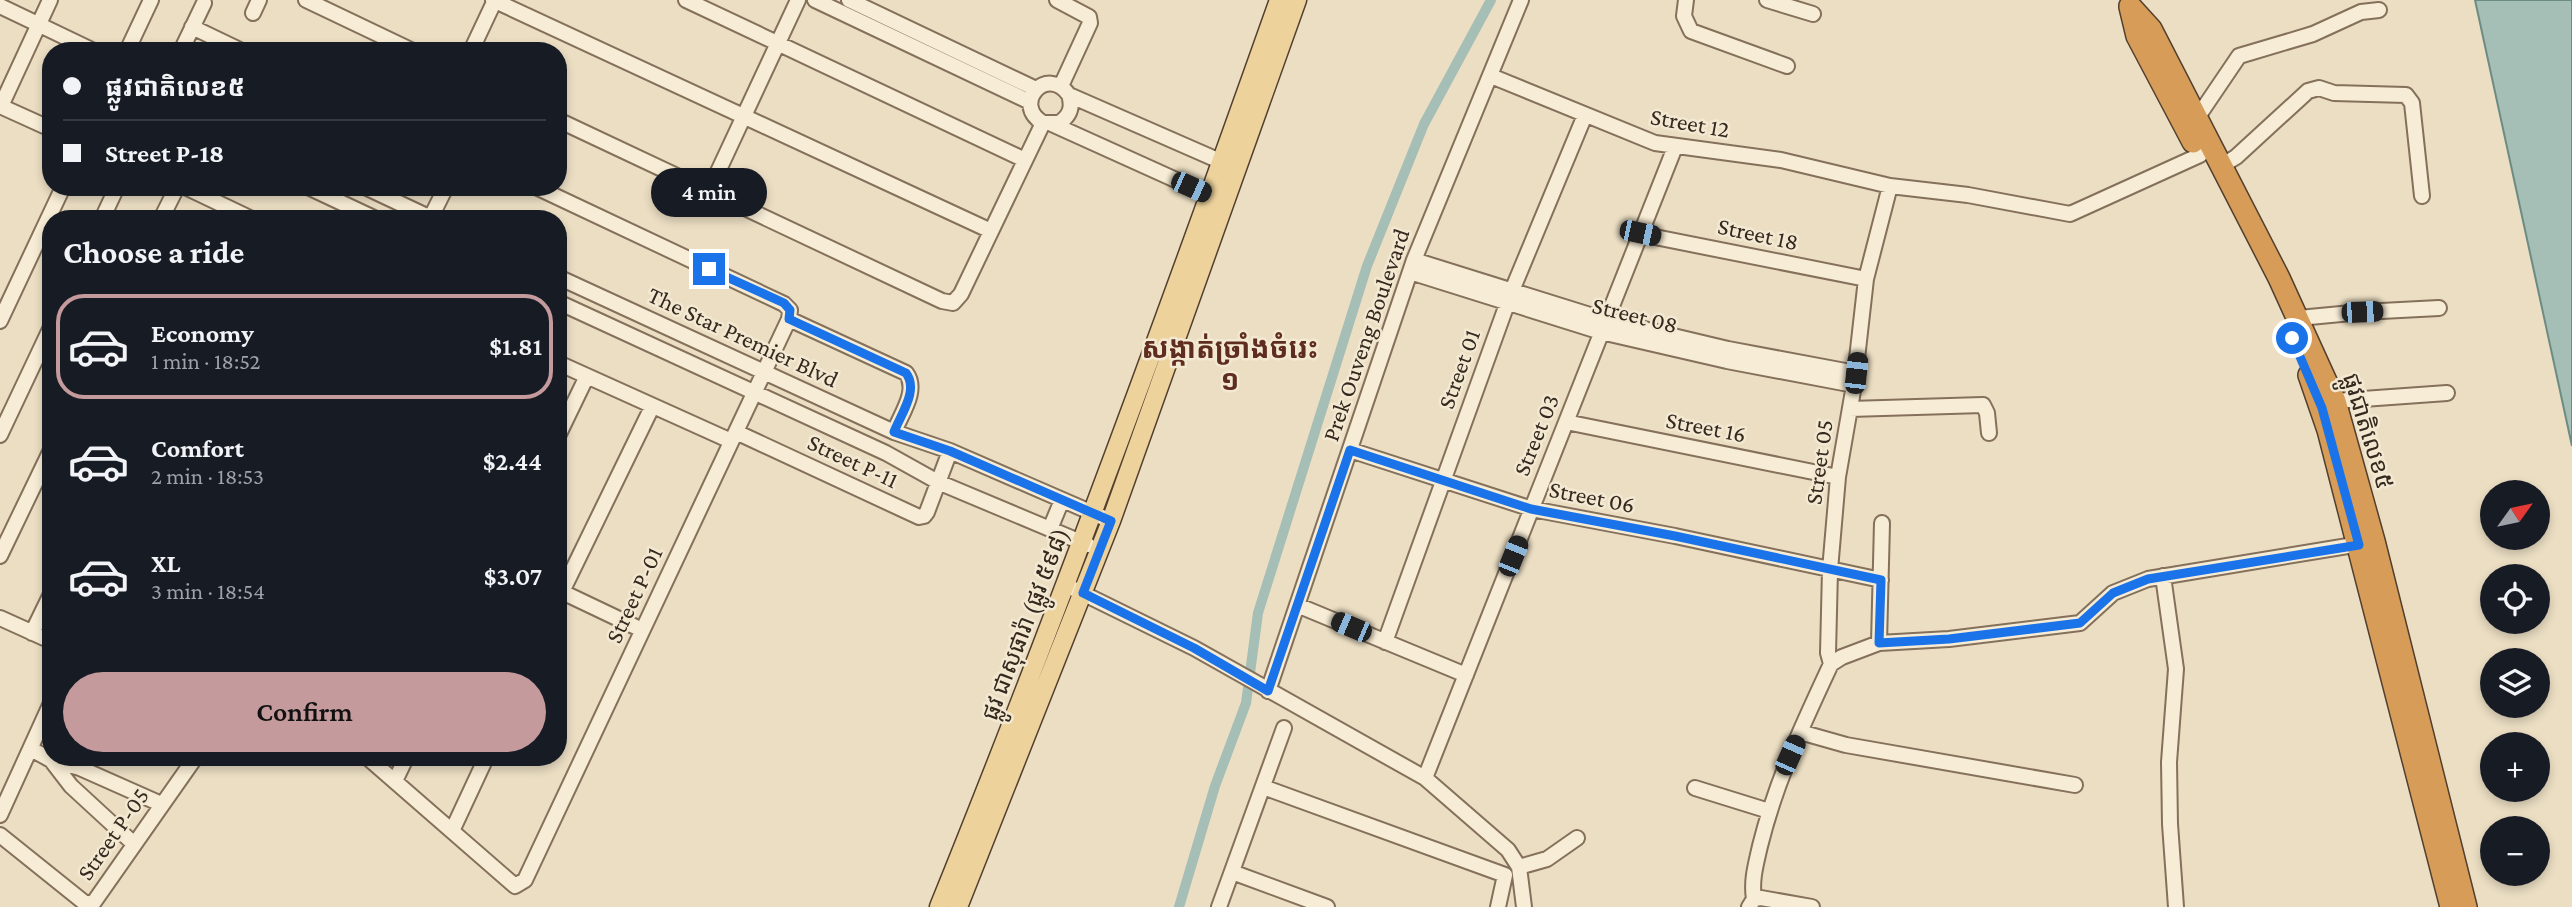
<!DOCTYPE html>
<meta charset="utf-8">
<style>
:root{--surface:#171b24;--page:#242831;--text:#f1f3f6;--muted:#9ea1a6;--line:#363941;--accent:#c59a9d}
body{margin:0;font-family:"Crimson Pro","Noto Sans Khmer",serif;background:var(--page);color:var(--text);height:100vh;display:flex;flex-direction:column;font-size:26px;white-space:nowrap}
*{box-sizing:border-box;margin:0}
p{font-size:23px;color:var(--muted)}
.icon{flex:none;width:38px;height:38px;fill:none;stroke:currentColor;stroke-width:2;stroke-linecap:round;stroke-linejoin:round}
.map{position:relative;flex:1;overflow:hidden}
.side{position:absolute;left:42px;top:210px;width:525px;height:556px;display:flex;flex-direction:column;background:var(--surface);border-radius:28px;box-shadow:0 4px 10px #0003}
.side>*{flex:none}
.hud{position:absolute;left:42px;top:42px;width:525px;height:154px;border-radius:28px;box-shadow:0 4px 10px #0003;display:grid;align-content:center;height:154px;padding:0 21px;background:var(--surface)}
.needle{width:46px;rotate:57deg}
.buttons{position:absolute;left:2480px;top:480px;display:grid;gap:14px}
.buttons a{display:grid;place-items:center;width:70px;height:70px;border-radius:50%;background:var(--surface);box-shadow:0 4px 10px #0003;font-size:35px}
.end{position:absolute;width:32px;height:32px;margin:-16px;border:9px solid #1a73e8;background:#fff;box-shadow:0 0 0 4px #fff}
.from{border-radius:50%}
.bubble{position:absolute;height:49px;border-radius:24px;background:var(--surface);box-shadow:0 4px 10px #0003;font-size:23px;font-weight:600;line-height:49px;text-align:center}
.car{position:absolute;width:21px;height:42px;margin:-21px -10px;border-radius:9px;box-shadow:0 0 5px 2px #0007;background:linear-gradient(#222 24%,#8ab4d8 0 40%,#222 0 76%,#8ab4d8 0 86%,#222 0)}
.hud b{display:flex;align-items:center;gap:24px;height:66px;font-size:26px}
.hud b+b{border-top:2px solid var(--line)}
.hud i{width:18px;height:18px;background:var(--text)}
ul{padding:0;list-style:none}
li{display:flex;align-items:center;gap:21px;height:105px;margin:0 14px 10px;padding:0 7px;border:4px solid transparent;border-radius:28px}
li div{flex:1}
li b{display:block;font-size:26px}
li em{font-style:normal;font-weight:600}
li.on{border-color:var(--accent)}
li>.icon{width:63px;height:63px;stroke-width:1.5}
h2{padding:0 21px;font-size:32px;line-height:84px}
.action{display:flex;gap:14px;margin-top:auto;padding:14px 21px}
.action a{flex:1;height:80px;border-radius:42px;background:var(--accent);color:#111;font-size:28px;font-weight:600;line-height:80px;text-align:center}
.map>svg:first-child{display:block}
.water{fill:#a5beb6;stroke:#6c8c83;stroke-width:2}
.lines{fill:none;stroke-linecap:round;stroke-linejoin:round}
.canal{stroke:#a5beb6;stroke-width:10}
.minor-casing{stroke:#84705b;stroke-width:18}
.major-casing{stroke:#523f2f;stroke-width:21}
.highway-casing{stroke:#523f2f;stroke-width:24}
.minor{stroke:#f7ecd5;stroke-width:14}
.major{stroke:#edd29c;stroke-width:18}
.highway{stroke:#d69c58;stroke-width:21}
.route{stroke:#1a73e8;stroke-width:9}
.labels{text-anchor:middle;stroke-width:5;stroke-linejoin:round;paint-order:stroke}
.street-label{font-size:24px;fill:#35291e;stroke:#f3e9d2}
.quarter-label{font-size:28px;font-weight:bold;fill:#5f2c20;stroke:#f3e9d2}
</style>
<div class="map">
<svg width="2572" height="907" viewBox="0 0 2572 907">
<rect width="100%" height="100%" fill="#ebdec3"/>
<path class="water" d="M2475,0H2572V446Z"/>
<g class="lines">
<path class="canal" d="M1179,907L1215,786L1246,703L1258,613L1367,266L1424,124L1491,0"/>
<g class="minor-casing">
<path id="minor" d="M306,0L413,51
M493,0L991,231
M686,0L1025,160
M815,0L1030,102
M849,0L1036,89
M1057,0L1089,17L1090,23L1061,86
M1686,0L1684,16L1691,31L1787,66
M1767,0L1813,14
M0,6L94,51
M253,13L259,0
M192,27L242,51
M127,51L151,0
M181,51L204,3
M471,51L495,0
M1491,76L1655,143L1781,160L1890,186L1968,195L2070,214L2200,155
M1069,95C1073,107 1070,116 1059,123H1043C1011,104 1047,64 1069,95L1229,165
M0,106L51,129
M1,106L50,0
M2197,118L2239,56L2313,34L2361,12L2379,10
M558,120L942,301L953,303L961,294L1043,123
M1052,124L1218,199
M2221,166L2236,157L2308,91L2319,88L2334,93L2406,95L2412,103L2422,196
M185,187L252,219
M308,187L376,219
M365,187L433,219
M709,191L798,0
M431,217L446,187
M102,219L117,187
M161,219L177,187
M1640,234L1866,279
M1414,260L1606,320L1728,349L1856,373
M1410,272L1601,332L1727,361L1854,385
M558,277L894,432L950,451L1111,521
M558,302L886,453L938,482L1088,545
M2299,318L2362,312L2439,308
M789,319L906,373C919,390 901,414 894,432
M0,321L63,187
M558,363L731,441
M2335,401L2447,393
M1850,409L1983,405L1987,413L1989,433
M1566,422L1838,477
M736,432L919,517L924,516L927,512L950,451
M0,435L51,327
M558,436L587,376
M1350,450L1532,509L1675,536L1881,580
M1050,529L1062,500
M0,556L51,450
M2163,576L2176,669L2169,762L2170,824L2176,907
M1074,589L1194,648L1425,778L1508,850L1519,867L1524,907
M558,590L642,630
M558,600L652,407
M1297,605L1466,675
M0,618L51,641
M32,633L51,594
M1385,642L1511,293L1585,115
M1879,643L1882,523
M1831,664L1828,653L1830,570L1838,477L1854,385L1866,279L1890,186
M1268,691L1414,260L1521,0
M1800,732L1846,745L2075,785
M31,749L51,760L80,768L161,804
M368,758L515,886L525,880L789,319L790,310L784,304L536,187
M51,760L71,786L134,844
M1425,778L1675,147
M395,781L406,758
M1263,787L1505,875L1498,907
M1695,788L1769,811
M0,815L51,703
M452,831L486,758
M0,835L86,904L94,902L195,758
M1519,867L1547,859L1577,838
M1232,872L1327,907
M1754,899C1751,880 1756,864 1760,846C1776,781 1803,724 1831,664L1842,657L1879,643L1949,639L2080,623L2113,593L2148,579L2366,543
M1219,907L1284,728
M1749,907L1754,899L1761,898L1812,907"/>
</g>
<g class="major-casing">
<path id="major" d="M939,907C1060,608 1171,305 1279,0
M958,907L1111,521L1297,0"/>
</g>
<g class="highway-casing">
<path id="highway" d="M2130,6L2151,29L2279,278L2335,401L2374,541L2466,907
M2130,7L2137,36L2193,142
M2309,375L2328,430L2451,907"/>
</g>
<use href="#minor" class="minor"/>
<use href="#major" class="major"/>
<use href="#highway" class="highway"/>
</g>
<g class="lines">
<path class="route" d="M709,269L784,303L790,310L789,319L906,373C919,390 901,414 894,432L950,451L1111,521L1083,593L1194,648L1268,691L1350,450L1531,509L1675,536L1881,580L1879,643L1949,639L2080,623L2113,593L2148,579L2359,545L2322,408L2292,338"/>
</g>
<g class="labels">
<g class="street-label">
<text transform="translate(1690 123) rotate(10)" y="8">Street 12</text>
<text transform="translate(1758 234) rotate(12)" y="8">Street 18</text>
<text transform="translate(1635 315) rotate(14)" y="8">Street 08</text>
<text transform="translate(1366 335) rotate(-71)" y="8">Prek Ouveng Boulevard</text>
<text transform="translate(743 337) rotate(25)" y="8">The Star Premier Blvd</text>
<text transform="translate(1459 369) rotate(-70)" y="8">Street 01</text>
<text transform="translate(1706 427) rotate(11)" y="8">Street 16</text>
<text transform="translate(2368 431) rotate(73)" y="8">ផ្លូវជាតិលេខ៥</text>
<text transform="translate(1536 435) rotate(-68)" y="8">Street 03</text>
<text transform="translate(853 461) rotate(25)" y="8">Street P-11</text>
<text transform="translate(1819 462) rotate(-82)" y="8">Street 05</text>
<text transform="translate(1592 497) rotate(11)" y="8">Street 06</text>
<text transform="translate(634 595) rotate(-65)" y="8">Street P-01</text>
<text transform="translate(1025 624) rotate(-69)" y="8">ផ្លូវ ជាសុផារ៉ា (ផ្លូវ ៥៩៨)</text>
<text transform="translate(113 834) rotate(-55)" y="8">Street P-05</text>
</g>
<g class="quarter-label">
<text x="1230" y="358">សង្កាត់ច្រាំងចំរេះ<tspan x="1230" dy="32">១</tspan></text>
</g>
</g>
</svg>
<div class="buttons">
<a><svg class="needle" viewBox="-14 -14 28 28"><path d="M0-13l5 13h-10z" fill="#e53935"/><path d="M0 13l5-13h-10z" fill="#9ea1a6"/></svg></a>
<a><svg class="icon" aria-label="locate" viewBox="0 0 24 24"><circle cx="12" cy="12" r="6"/><path d="M12 2v4M12 18v4M2 12h4M18 12h4"/></svg></a>
<a><svg class="icon" aria-label="layers" viewBox="0 0 24 24"><path d="M12 4l9 5-9 5-9-5zM3 14l9 5 9-5"/></svg></a>
<a>+</a>
<a>−</a>
</div>
<i class="end from" style="left:2292px;top:338px"></i>
<i class="end" style="left:709px;top:269px"></i>
<div class="bubble" style="left:651px;top:168px;width:116px">4 min</div>
<i class="car" style="left:1191px;top:187px;rotate:114deg"></i>
<i class="car" style="left:1640px;top:233px;rotate:102deg"></i>
<i class="car" style="left:2362px;top:312px;rotate:88deg"></i>
<i class="car" style="left:1856px;top:373px;rotate:6deg"></i>
<i class="car" style="left:1513px;top:556px;rotate:22deg"></i>
<i class="car" style="left:1351px;top:627px;rotate:293deg"></i>
<i class="car" style="left:1790px;top:755px;rotate:24deg"></i>
<div class="hud">
<b><i class="from"></i>ផ្លូវជាតិលេខ៥</b>
<b><i></i>Street P-18</b>
</div>
<section class="side">
<h2>Choose a ride</h2>
<ul>
<li class="on"><svg class="icon" aria-label="car" viewBox="0 0 24 24"><path d="M5 17H2v-5l4-1 3-4h7l3 4 3 1v5h-3M9 17h6M6 11h13"/><circle cx="7" cy="17" r="2"/><circle cx="17" cy="17" r="2"/></svg><div><b>Economy</b><p>1 min · 18:52</p></div><em>$1.81</em></li>
<li><svg class="icon" aria-label="car" viewBox="0 0 24 24"><path d="M5 17H2v-5l4-1 3-4h7l3 4 3 1v5h-3M9 17h6M6 11h13"/><circle cx="7" cy="17" r="2"/><circle cx="17" cy="17" r="2"/></svg><div><b>Comfort</b><p>2 min · 18:53</p></div><em>$2.44</em></li>
<li><svg class="icon" aria-label="car" viewBox="0 0 24 24"><path d="M5 17H2v-5l4-1 3-4h7l3 4 3 1v5h-3M9 17h6M6 11h13"/><circle cx="7" cy="17" r="2"/><circle cx="17" cy="17" r="2"/></svg><div><b>XL</b><p>3 min · 18:54</p></div><em>$3.07</em></li>
</ul>
<div class="action"><a>Confirm</a></div>
</section>
</div>
